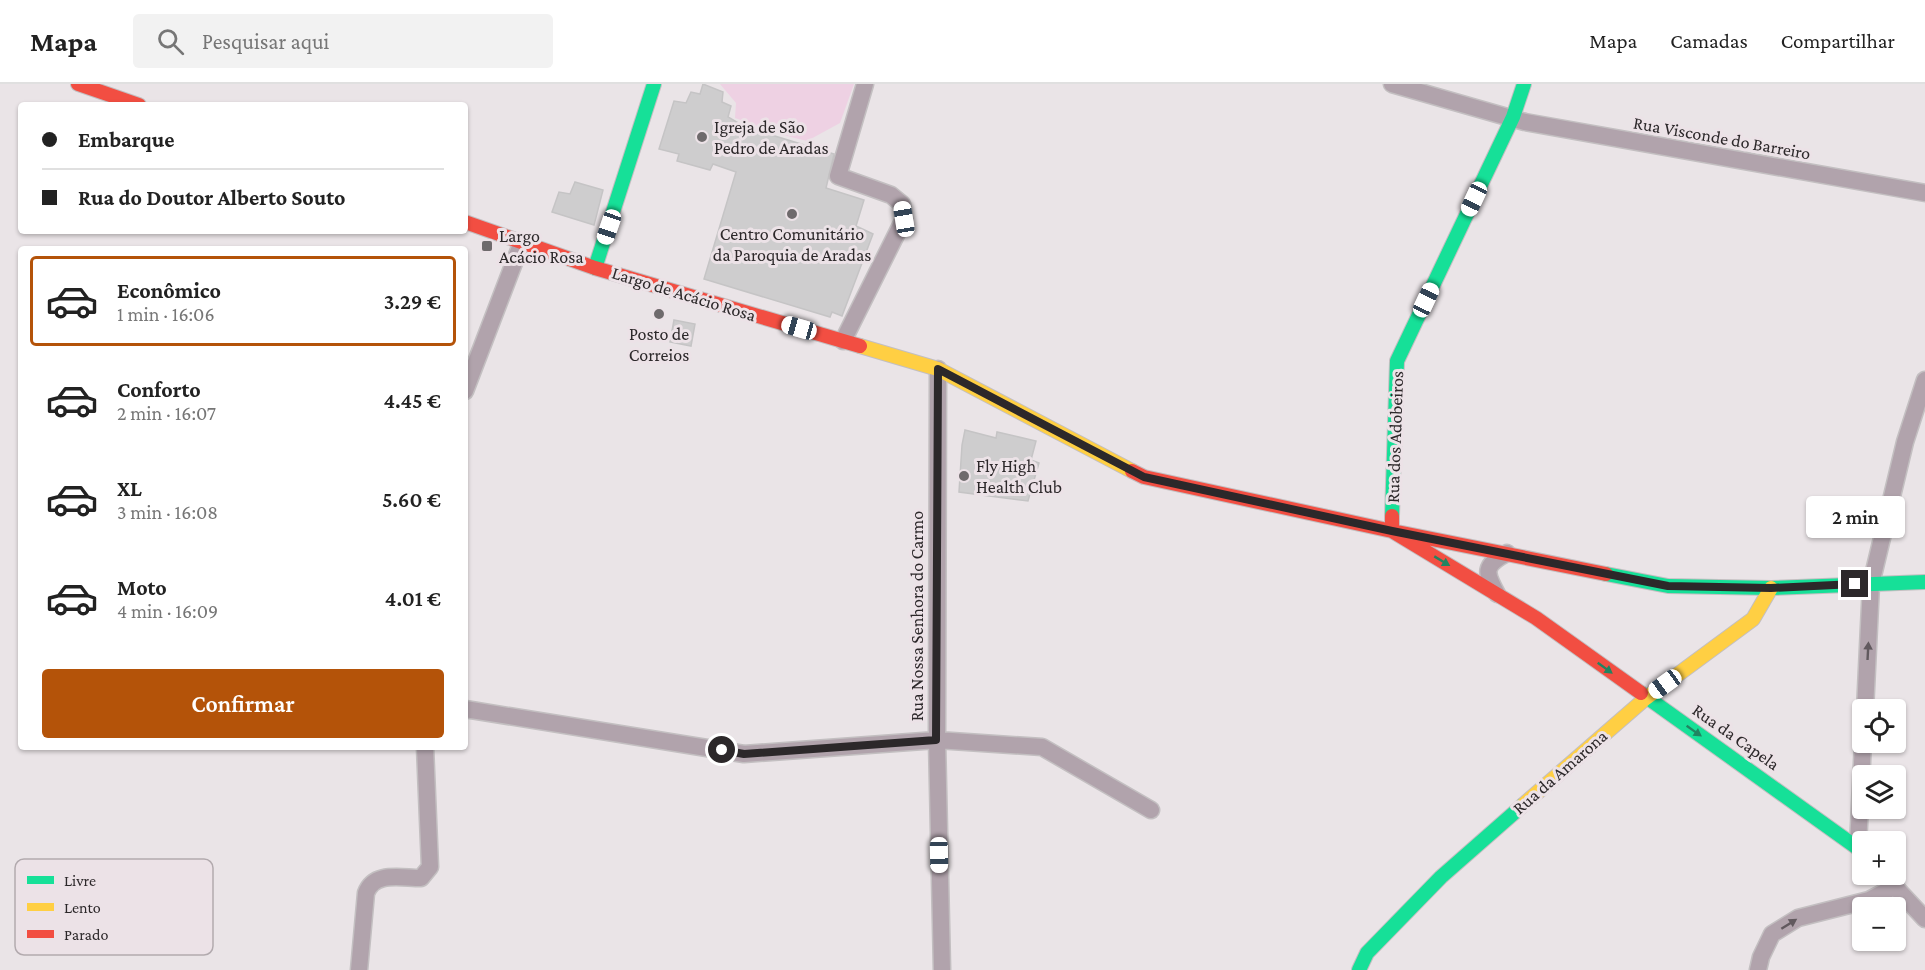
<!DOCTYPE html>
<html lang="pt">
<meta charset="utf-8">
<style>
:root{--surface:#fff;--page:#f2f2f2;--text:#222;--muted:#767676;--line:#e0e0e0;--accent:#b45309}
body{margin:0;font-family:"Crimson Pro",serif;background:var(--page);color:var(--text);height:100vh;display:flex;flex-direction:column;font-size:22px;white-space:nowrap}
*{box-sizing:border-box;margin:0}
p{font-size:20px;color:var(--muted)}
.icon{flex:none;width:33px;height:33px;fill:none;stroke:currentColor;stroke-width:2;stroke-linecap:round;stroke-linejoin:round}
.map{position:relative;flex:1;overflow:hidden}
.panel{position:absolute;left:18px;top:162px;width:450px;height:504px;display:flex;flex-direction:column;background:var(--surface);border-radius:6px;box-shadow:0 2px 4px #0004}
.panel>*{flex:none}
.top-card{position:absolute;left:18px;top:18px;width:450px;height:132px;border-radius:6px;box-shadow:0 2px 4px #0004;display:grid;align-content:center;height:132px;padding:0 24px;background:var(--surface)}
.controls{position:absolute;left:1852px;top:615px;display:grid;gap:12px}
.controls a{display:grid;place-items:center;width:54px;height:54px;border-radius:6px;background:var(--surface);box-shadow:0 2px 4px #0004;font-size:30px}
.end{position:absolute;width:27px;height:27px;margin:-14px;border:8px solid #2c282a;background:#fff;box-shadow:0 0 0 3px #fff}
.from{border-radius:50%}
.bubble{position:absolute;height:42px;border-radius:6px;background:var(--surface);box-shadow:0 2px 4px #0004;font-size:20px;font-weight:600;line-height:42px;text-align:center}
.car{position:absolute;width:18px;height:36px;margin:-18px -9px;border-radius:8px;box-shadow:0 0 4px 2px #0007;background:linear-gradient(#fff 24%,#345 0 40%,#fff 0 76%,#345 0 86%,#fff 0)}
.top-card b{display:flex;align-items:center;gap:21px;height:57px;font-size:22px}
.top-card b+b{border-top:2px solid var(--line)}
.top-card i{width:15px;height:15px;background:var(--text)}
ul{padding:10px 0 0;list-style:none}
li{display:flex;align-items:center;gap:18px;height:90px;margin:0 12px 9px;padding:0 12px;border:3px solid transparent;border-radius:6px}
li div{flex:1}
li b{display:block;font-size:22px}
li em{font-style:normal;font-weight:600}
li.selected{border-color:var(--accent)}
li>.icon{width:54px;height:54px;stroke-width:1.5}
.primary-button{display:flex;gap:12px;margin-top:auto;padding:12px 24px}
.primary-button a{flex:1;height:69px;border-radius:6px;background:var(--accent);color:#fff;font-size:24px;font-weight:600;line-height:69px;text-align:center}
header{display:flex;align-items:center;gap:36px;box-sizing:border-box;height:84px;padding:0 30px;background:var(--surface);border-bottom:2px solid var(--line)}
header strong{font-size:28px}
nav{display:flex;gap:33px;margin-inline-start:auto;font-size:21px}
.search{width:420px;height:54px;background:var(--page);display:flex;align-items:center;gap:15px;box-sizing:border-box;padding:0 21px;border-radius:6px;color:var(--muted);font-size:22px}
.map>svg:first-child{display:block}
.green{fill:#eed1e3}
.building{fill:#cecdce;stroke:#c5c4c5;stroke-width:1.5}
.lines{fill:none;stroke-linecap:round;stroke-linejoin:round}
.street-casing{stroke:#c3bfc1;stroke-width:19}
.fast-casing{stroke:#c3bfc1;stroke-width:16}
.slow-casing{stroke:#c3bfc1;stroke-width:16}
.jam-casing{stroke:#c3bfc1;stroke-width:16}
.street{stroke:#b1a3ac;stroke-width:16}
.fast{stroke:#16e098;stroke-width:14}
.slow{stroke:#ffcf43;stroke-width:14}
.jam{stroke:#f24e42;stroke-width:14}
.oneway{fill:#218461}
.oneway2{fill:#61595e}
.route{stroke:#2c282a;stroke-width:8}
.poi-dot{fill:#6e6a6c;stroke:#ece2e7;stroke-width:2}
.labels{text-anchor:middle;stroke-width:6;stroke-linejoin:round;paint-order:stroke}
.poi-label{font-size:18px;fill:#2c282a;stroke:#ece2e7;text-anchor:start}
.street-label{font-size:18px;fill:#2c282a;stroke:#ece2e7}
.key{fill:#ece2e7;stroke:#b2aaae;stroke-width:1.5}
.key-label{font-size:16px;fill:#2c282a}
</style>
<header>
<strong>Mapa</strong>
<div class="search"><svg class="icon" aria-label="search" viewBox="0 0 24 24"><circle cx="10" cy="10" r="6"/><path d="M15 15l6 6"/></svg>Pesquisar aqui</div>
<nav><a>Mapa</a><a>Camadas</a><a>Compartilhar</a></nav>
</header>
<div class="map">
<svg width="1925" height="886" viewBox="0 0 1925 886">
<rect width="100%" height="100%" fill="#eae4e7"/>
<path class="green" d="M720,0H854L840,39L807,57L783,51L735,34L736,19Z"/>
<path class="building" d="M703,0L723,8L722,18L731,22L728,33L745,43L834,70L826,104L864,116L856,142L873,150L842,232L832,228L830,233L704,195L736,88L713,80L710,86L677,77L679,70L659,65L674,17L686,19L691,8L700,10Z
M575,98L603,106L594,141L552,128L559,108L570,110Z
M674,236L695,240L691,262L670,258Z
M965,346L996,354L997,348L1036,357L1031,376L1039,379L1028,417L959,408L962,361Z"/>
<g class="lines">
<g class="street-casing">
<path id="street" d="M1392,0L1525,38L1925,109
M843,257L904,135L902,120L891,111L838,92L865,0
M938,285L937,656L942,886
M465,307L522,158
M1497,510C1485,488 1483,482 1507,469
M465,625L744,670L937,656L1042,663L1151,726
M1865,626L1871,500L1905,358L1925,296
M1858,762L1863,658
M1883,790L1925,835
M359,886L366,809C374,787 400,794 421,794L430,783L425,663
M1758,886L1761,873L1772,850L1798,834L1869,816L1894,803"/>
</g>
<g class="fast-casing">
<path id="fast" d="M595,184L654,0
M1392,432L1397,277L1513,33L1524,0
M1606,490L1668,502L1771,504L1925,498
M1641,609L1863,768
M1359,886L1367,869L1441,793L1523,721"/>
</g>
<g class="slow-casing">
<path id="slow" d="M860,262L938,285L1132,387
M1523,721L1646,614L1753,535L1771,504"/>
</g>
<g class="jam-casing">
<path id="jam" d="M78,0L139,21
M465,138L595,184L860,262
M1132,387L1144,393L1392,447L1606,490
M1392,432V447L1536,534L1641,609"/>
</g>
<use href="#street" class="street"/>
<use href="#fast" class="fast"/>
<use href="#slow" class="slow"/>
<use href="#jam" class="jam"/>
</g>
<defs><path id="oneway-solid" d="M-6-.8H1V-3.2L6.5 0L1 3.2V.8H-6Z" transform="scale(1.5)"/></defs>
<g class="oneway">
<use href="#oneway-solid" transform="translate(1442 477) rotate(31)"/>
<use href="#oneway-solid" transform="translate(1605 584) rotate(36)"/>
<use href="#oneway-solid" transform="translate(1694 647) rotate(35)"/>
</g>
<g class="oneway2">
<use href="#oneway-solid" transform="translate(1868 567) rotate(-87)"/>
<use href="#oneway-solid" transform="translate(1789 840) rotate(-32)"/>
</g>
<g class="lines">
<path class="route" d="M722,666L744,670L936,656L938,285L1144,393L1392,447L1668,502L1771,504L1855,500"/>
</g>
<g class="poi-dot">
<circle cx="702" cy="53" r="6"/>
<circle cx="792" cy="130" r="6"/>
<rect x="481" y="156" width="12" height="12" rx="3"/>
<circle cx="659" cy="230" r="6"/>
<circle cx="964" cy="392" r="6"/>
</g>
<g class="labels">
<g class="poi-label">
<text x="714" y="49">Igreja de São<tspan x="714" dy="21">Pedro de Aradas</tspan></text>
<text x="792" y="156" text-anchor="middle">Centro Comunitário<tspan x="792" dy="21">da Paroquia de Aradas</tspan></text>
<text x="499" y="158">Largo<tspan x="499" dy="21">Acácio Rosa</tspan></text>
<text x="659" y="256" text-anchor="middle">Posto de<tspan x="659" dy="21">Correios</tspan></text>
<text x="976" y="388">Fly High<tspan x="976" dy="21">Health Club</tspan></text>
</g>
<g class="street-label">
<text transform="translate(1722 54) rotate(10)" y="6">Rua Visconde do Barreiro</text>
<text transform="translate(684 210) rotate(17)" y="6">Largo de Acácio Rosa</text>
<text transform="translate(1395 353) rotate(-88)" y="6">Rua dos Adobeiros</text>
<text transform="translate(917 532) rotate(-90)" y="6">Rua Nossa Senhora do Carmo</text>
<text transform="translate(1736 653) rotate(35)" y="6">Rua da Capela</text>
<text transform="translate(1560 688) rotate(-41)" y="6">Rua da Amarona</text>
</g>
</g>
<rect x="15" y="775" width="198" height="96" rx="9" class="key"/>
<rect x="27" y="792" width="27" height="8" fill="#16e098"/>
<rect x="27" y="819" width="27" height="8" fill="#ffcf43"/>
<rect x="27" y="846" width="27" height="8" fill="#f24e42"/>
<g class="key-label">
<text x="64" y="802">Livre</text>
<text x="64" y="829">Lento</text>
<text x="64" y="856">Parado</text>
</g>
</svg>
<div class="controls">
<a><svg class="icon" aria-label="locate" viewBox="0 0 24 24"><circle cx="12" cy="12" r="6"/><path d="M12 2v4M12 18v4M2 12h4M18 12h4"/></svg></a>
<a><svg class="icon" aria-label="layers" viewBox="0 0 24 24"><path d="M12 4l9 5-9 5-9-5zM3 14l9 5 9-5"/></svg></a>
<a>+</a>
<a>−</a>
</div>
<i class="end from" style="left:722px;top:666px"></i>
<i class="end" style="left:1855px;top:500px"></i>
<div class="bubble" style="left:1806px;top:412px;width:99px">2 min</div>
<i class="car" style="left:1474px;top:115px;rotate:205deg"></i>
<i class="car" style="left:904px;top:135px;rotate:351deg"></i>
<i class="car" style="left:609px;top:143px;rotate:199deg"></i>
<i class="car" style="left:1426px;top:216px;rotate:25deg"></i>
<i class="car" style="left:799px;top:244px;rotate:286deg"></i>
<i class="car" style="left:1665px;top:600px;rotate:234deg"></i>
<i class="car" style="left:939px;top:771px;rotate:179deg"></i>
<div class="top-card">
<b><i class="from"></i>Embarque</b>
<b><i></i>Rua do Doutor Alberto Souto</b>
</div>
<section class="panel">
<ul>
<li class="selected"><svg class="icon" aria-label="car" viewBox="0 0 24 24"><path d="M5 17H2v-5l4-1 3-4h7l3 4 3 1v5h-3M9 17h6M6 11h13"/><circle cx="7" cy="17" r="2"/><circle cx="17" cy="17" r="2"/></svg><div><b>Econômico</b><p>1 min · 16:06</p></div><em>3.29 €</em></li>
<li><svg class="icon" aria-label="car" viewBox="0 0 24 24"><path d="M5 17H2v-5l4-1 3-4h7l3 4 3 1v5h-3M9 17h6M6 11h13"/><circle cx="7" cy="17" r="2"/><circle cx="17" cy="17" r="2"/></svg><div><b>Conforto</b><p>2 min · 16:07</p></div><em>4.45 €</em></li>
<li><svg class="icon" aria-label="car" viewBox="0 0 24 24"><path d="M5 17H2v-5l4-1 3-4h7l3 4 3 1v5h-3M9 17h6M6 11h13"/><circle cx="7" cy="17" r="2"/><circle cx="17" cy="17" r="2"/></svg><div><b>XL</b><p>3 min · 16:08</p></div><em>5.60 €</em></li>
<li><svg class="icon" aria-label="car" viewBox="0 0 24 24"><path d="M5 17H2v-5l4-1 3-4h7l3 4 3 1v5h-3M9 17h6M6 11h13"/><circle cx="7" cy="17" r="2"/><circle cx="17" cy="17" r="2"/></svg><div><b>Moto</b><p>4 min · 16:09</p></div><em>4.01 €</em></li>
</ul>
<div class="primary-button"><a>Confirmar</a></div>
</section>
</div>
